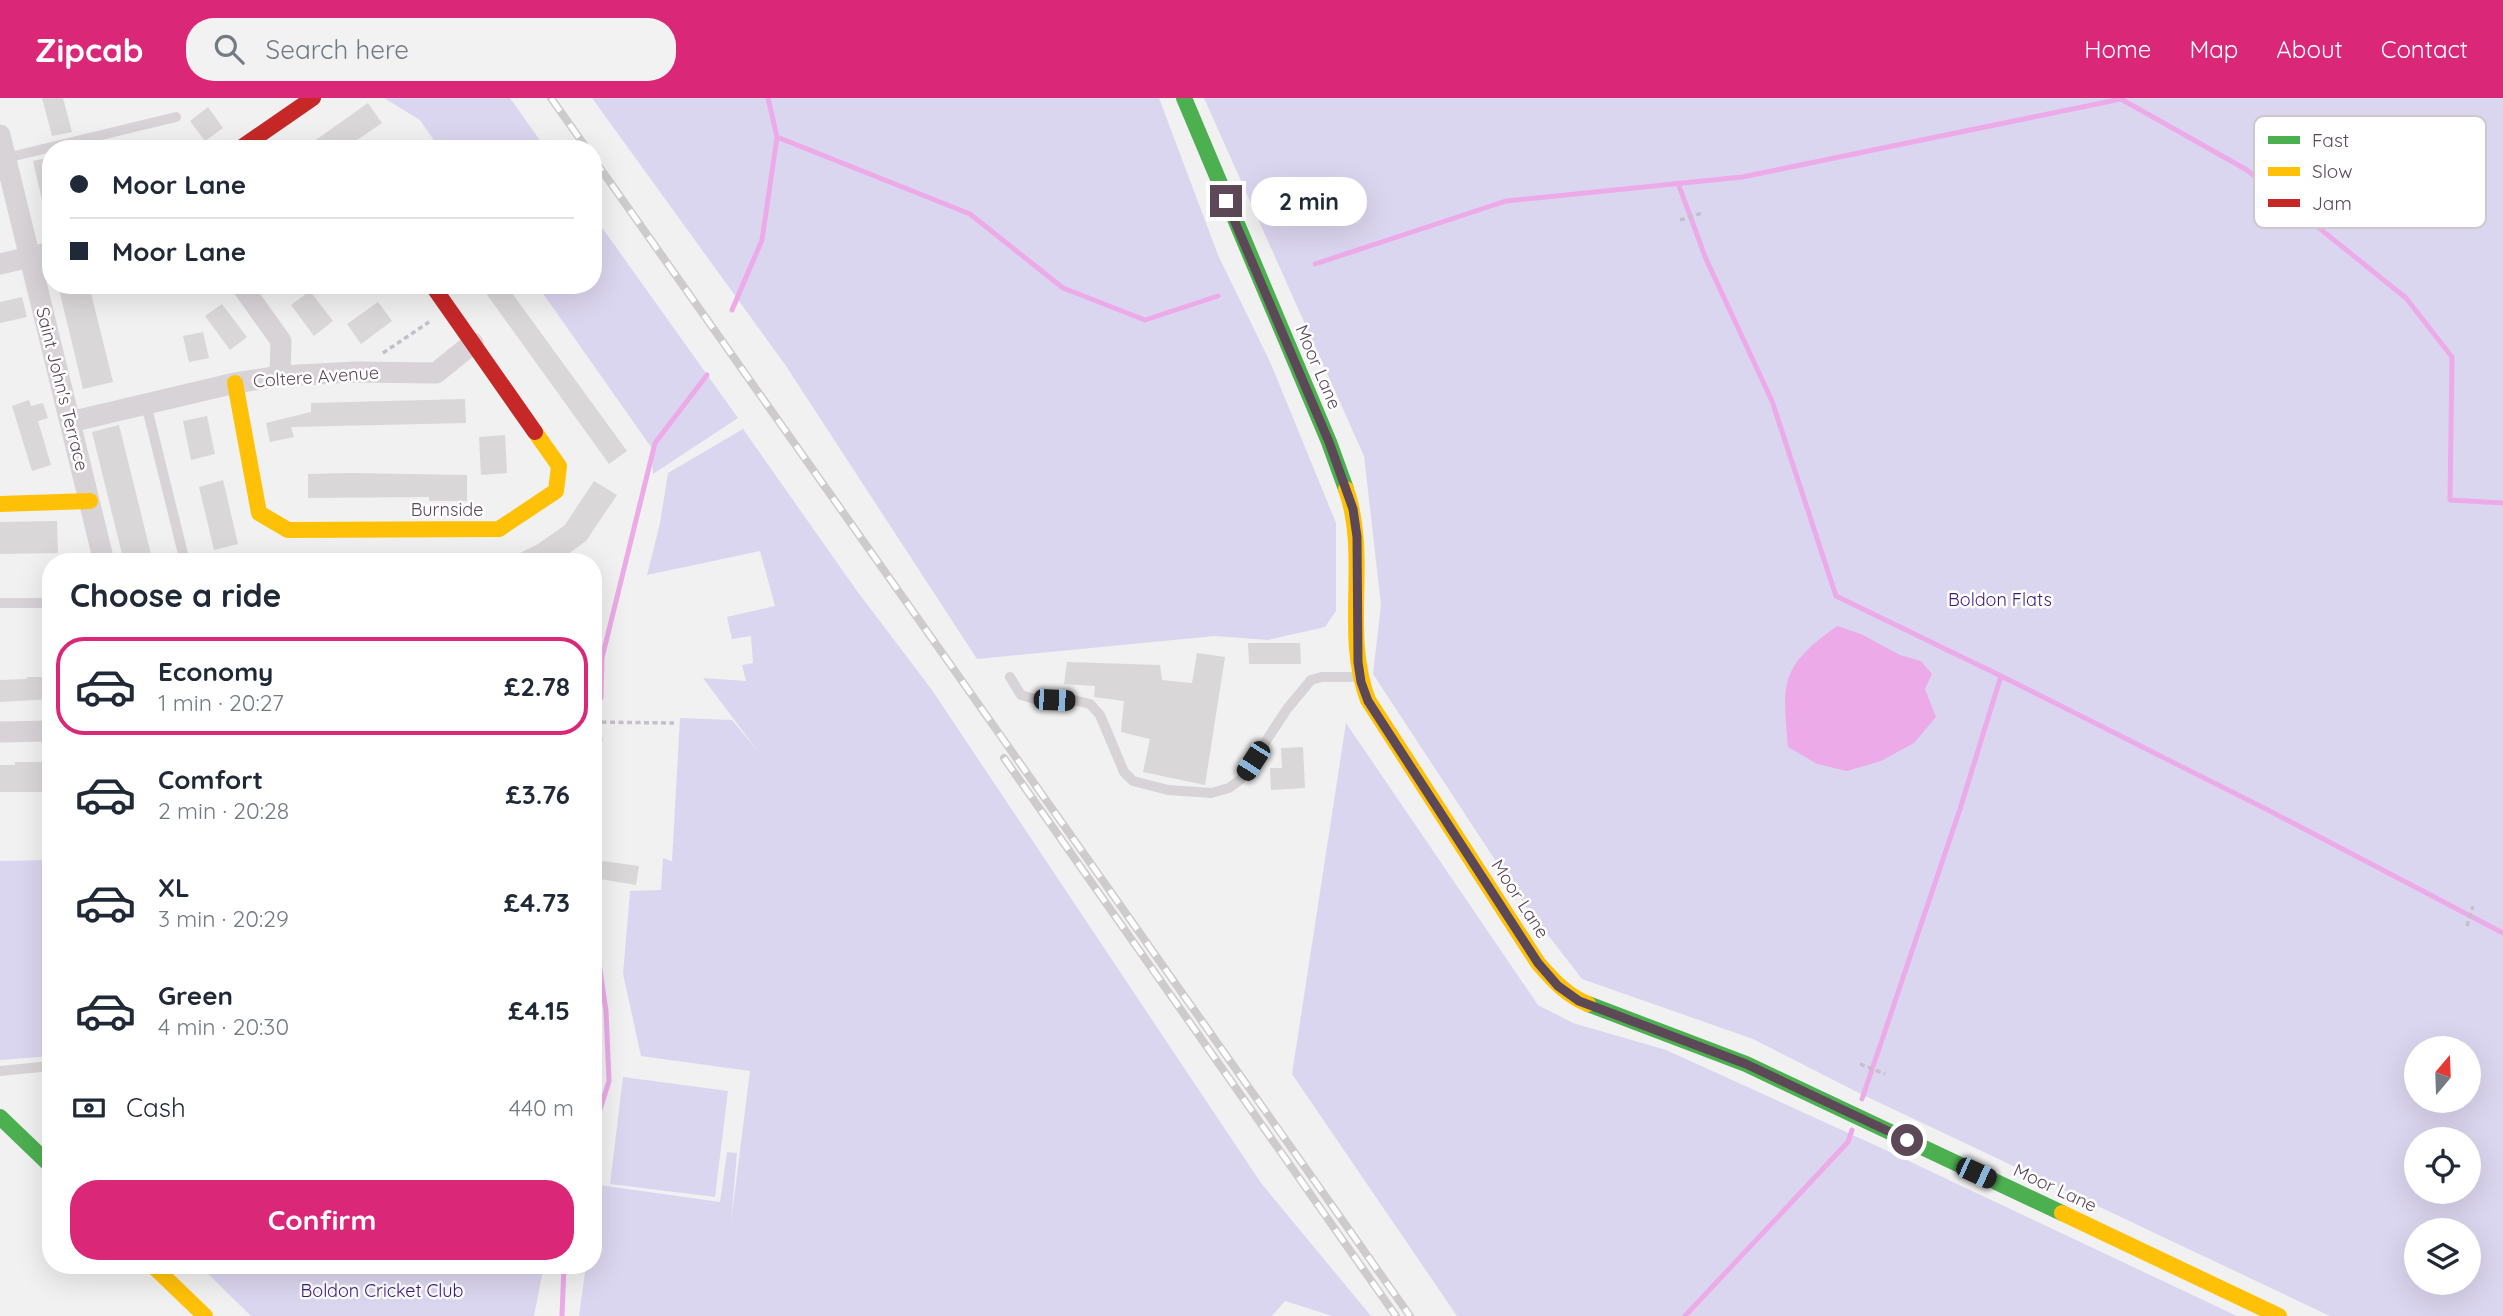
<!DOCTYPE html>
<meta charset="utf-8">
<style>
:root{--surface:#fff;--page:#f2f2f3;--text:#1f2937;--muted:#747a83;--line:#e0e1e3;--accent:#db2777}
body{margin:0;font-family:Quicksand,sans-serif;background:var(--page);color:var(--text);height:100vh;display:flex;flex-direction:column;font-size:26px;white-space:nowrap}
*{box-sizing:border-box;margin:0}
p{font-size:23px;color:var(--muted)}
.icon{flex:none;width:38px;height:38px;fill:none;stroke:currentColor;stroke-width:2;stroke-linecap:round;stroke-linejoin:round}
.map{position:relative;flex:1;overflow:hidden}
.sheet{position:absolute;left:42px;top:455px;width:560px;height:721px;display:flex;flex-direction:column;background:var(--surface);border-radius:28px;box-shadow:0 7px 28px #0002}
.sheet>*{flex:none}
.hud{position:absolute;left:42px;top:42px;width:560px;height:154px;border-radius:28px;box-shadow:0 7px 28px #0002;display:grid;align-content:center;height:154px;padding:0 28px;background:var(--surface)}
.needle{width:46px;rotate:19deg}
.controls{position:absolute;left:2404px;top:938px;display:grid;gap:14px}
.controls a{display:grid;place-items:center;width:77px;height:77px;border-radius:50%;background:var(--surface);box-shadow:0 7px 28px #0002;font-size:35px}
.end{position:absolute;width:32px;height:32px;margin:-16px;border:9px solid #5c4856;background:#fff;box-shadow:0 0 0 4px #fff}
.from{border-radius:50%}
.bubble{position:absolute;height:49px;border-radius:24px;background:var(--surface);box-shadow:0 7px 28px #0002;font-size:23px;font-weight:700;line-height:49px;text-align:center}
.car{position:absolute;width:21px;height:42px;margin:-21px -10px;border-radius:9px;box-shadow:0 0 5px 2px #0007;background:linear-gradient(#222 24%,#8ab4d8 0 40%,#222 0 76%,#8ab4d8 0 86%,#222 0)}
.hud b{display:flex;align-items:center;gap:24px;height:66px;font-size:26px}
.hud b+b{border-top:2px solid var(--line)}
.hud i{width:18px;height:18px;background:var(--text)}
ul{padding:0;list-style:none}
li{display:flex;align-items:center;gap:21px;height:98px;margin:0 14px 10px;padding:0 14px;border:4px solid transparent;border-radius:28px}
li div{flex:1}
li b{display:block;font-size:26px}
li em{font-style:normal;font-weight:700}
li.on{border-color:var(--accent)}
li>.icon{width:63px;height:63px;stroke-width:1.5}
h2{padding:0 28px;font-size:32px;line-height:84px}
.pay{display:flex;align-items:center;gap:18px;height:77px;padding:0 28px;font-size:26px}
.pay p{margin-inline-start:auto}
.button{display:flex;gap:14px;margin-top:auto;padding:14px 28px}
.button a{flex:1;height:80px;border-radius:28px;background:var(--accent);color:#fff;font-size:28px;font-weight:700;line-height:80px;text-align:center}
header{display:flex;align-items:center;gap:42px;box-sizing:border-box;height:98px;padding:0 35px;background:var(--accent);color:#fff}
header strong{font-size:33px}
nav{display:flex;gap:38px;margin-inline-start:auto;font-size:24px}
.search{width:490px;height:63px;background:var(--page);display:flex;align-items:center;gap:18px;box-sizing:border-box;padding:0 24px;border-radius:28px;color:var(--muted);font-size:26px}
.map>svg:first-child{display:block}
.green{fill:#dbd6ef;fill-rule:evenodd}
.water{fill:#ecabe8}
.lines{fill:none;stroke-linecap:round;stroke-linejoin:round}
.stream{stroke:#ecabe8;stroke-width:5}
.building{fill:#d9d7d8}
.path{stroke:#c5bfca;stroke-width:3.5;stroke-dasharray:5 3.5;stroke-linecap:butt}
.lane{stroke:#d8d3d6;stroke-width:10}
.street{stroke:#d8d3d6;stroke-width:21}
.fast{stroke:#4caf50;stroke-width:16}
.slow{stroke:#ffc107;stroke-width:16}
.jam{stroke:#c62828;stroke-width:16}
.rail-casing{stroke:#cecbcd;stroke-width:8}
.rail{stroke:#fff;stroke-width:5;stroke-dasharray:16;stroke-linecap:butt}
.route{stroke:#5c4856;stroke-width:9}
.labels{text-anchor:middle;stroke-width:5;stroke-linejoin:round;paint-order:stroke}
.street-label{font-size:18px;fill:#5c4856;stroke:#fff}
.park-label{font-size:18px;fill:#3d1a7c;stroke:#fff}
.key{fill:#fff;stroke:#cec8cc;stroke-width:2}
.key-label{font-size:19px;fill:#5c4856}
</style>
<header>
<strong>Zipcab</strong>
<div class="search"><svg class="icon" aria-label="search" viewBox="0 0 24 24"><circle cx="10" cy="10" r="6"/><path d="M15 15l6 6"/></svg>Search here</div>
<nav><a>Home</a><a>Map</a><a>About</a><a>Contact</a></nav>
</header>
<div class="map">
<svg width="2503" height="1218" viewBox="0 0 2503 1218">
<rect width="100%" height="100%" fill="#f0f1f0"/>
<path class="green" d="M384,0H510L546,51H440L420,22Z
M592,0H1159L1218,157L1271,266L1336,425V513L1325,529L1268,542L1215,538L977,561L786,268Z
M1204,0H2503V1218H2330L1859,995L1753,941L1582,881L1524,806L1373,576L1381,507L1364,358ZM2417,950H2469V1003H2417ZM2417,1041H2469V1094H2417ZM2417,1132H2469V1185H2417Z
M593,117L738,320L653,376L651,349L537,187H593Z
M743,331L857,493L932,592L1261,1085L1371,1218H1332L1285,1203L1272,1218H579L586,1167H593V1119L599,1087L720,1104L727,1054L737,1055L731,1124L750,973L641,958L623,876L630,793L661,792L663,760L672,763L680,620L732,622L757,652L703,580L746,583L742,567L753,565L751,538L732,541L727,519L775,508L760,453L647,477L660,425L668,375Z
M1346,625L1538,907L1573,925L1666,952L1877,1048L2237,1218H1457L1292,976Z
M51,762V958L0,962V763Z
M623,979L728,993L715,1099L610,1086Z
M199,1167H544L534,1218H251Z"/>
<path class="water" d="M1837,528L1861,536L1900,557L1921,563L1932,576L1925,591L1936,619L1914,645L1881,663L1847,673L1817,666L1788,649C1782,583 1780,569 1837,528Z"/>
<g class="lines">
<path class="stream" d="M777,39L970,116L1063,190L1145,222L1218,198
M1678,85L1706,161L1772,303L1836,498L2001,578L1960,711L1862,1001
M1315,166L1506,103L1742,79L2121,1L2247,72L2406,200L2452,259L2450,402L2503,405
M732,212L762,142L777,39L768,0
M2001,578L2268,712L2503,835
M601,600L602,560L655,345L707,277
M593,713L600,640
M593,823L606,913L609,983L593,1034
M562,1218L564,1167
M1685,1218L1848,1044L1852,1032"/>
</g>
<path class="building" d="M42,0H63L72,34L52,38Z
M368,5L382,25L344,51H303Z
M208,9L223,30L205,43L190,23Z
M51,59V114L45,115L33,63Z
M58,187H89L113,284L83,291Z
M480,187H506L627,353L609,366Z
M310,193L333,223L314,238L291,207Z
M22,199L27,219L0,225V204Z
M378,204L392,223L361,246L347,226Z
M222,206L247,239L230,252L205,218Z
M203,234L209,260L189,264L183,238Z
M465,301L466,325L291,329L294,339L270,344L266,325L311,314V305Z
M29,302L31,308L43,305L48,320L38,323L51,367L32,373L12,308Z
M207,318L215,356L191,362L183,323Z
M119,327L153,464H124L92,334Z
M505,337L507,375L481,377L479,339Z
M350,375L467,377V403H429V399L308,400V376Z
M223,382L238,446L214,452L199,389Z
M594,383L617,397L586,443L557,464H502L538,446L565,427Z
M57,423L58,455L0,456V424Z
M1248,545H1300L1301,566H1249Z
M1197,555L1225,559L1205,687L1143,674L1150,641L1121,634L1124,603L1094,599L1095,588L1064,586L1067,564L1160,567L1162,582L1192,585Z
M27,579H51V601L0,604V582L27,581Z
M1303,649L1305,690L1271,692L1270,670H1282L1281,650Z
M15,664H51V694H0V667H15Z
M596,762L639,768L636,787L594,780Z"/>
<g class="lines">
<path class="path" d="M1680,122L1702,115
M383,255L429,224
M593,624L674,625
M2467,828L2473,808
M1860,966L1885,976"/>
<path class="lane" d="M2,61L176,19
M146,306L185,464
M0,505H51
M1010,579L1021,597L1035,601L1073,602L1090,606L1100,617L1124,674L1133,683L1168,692L1211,695L1229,690L1241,681L1287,611L1311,582L1322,579H1358
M0,973L51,968"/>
<path class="street" d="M0,37L104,464
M0,166L51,154
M241,187L281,243L280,278
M70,324L235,285L280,278L356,274L436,275L473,245
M0,634L51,633"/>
<path class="fast" d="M1184,0L1329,344L1346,391
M1588,906L1746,966L2062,1115
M0,1019L51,1068"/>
<path class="slow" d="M235,285L259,415L288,432L499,431L556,393L559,368L535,334
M1346,391C1370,459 1342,535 1368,602L1538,865C1553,882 1567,898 1588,906
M0,406L90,403
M2062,1115L2279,1218
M152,1167L205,1218"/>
<path class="jam" d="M239,51L313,0
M432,187L535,334"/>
<g class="rail-casing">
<path id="rail" d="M551,0L587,51
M593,60L1410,1218
M1004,660L1396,1218"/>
</g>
<use href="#rail" class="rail"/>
</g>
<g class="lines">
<path class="route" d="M1226,103L1329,344L1353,411L1357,439L1358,564L1361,584L1368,603L1538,865L1558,888L1579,903L1746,966L1907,1042"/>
</g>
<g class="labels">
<g class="street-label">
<text transform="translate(1318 269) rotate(67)" y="6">Moor Lane</text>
<text transform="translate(316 279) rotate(-4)" y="6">Coltere Avenue</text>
<text transform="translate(62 291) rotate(76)" y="6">Saint John's Terrace</text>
<text x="447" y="418">Burnside</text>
<text transform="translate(1520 801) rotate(57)" y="6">Moor Lane</text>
<text transform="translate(2055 1090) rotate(25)" y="6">Moor Lane</text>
</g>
<g class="park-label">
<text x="2000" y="508">Boldon Flats</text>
<text x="382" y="1199">Boldon Cricket Club</text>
</g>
</g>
<rect x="2254" y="18" width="232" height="112" rx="10" class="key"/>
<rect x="2268" y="38" width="32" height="8" fill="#4caf50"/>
<rect x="2268" y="69" width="32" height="9" fill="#ffc107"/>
<rect x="2268" y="101" width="32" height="8" fill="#c62828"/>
<g class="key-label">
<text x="2312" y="49">Fast</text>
<text x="2312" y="80">Slow</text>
<text x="2312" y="112">Jam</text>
</g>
</svg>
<div class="controls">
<a><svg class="needle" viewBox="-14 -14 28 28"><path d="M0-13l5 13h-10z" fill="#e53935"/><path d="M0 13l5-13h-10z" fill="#747a83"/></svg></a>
<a><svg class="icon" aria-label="locate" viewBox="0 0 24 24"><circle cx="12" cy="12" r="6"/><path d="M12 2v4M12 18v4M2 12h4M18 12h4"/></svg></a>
<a><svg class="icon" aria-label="layers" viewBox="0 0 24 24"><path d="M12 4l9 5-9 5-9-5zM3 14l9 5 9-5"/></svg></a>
</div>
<i class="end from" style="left:1907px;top:1042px"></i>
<i class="end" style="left:1226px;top:103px"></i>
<div class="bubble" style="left:1251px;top:79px;width:116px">2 min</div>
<i class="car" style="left:1054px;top:602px;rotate:92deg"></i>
<i class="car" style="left:1253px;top:663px;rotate:213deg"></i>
<i class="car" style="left:1976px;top:1075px;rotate:115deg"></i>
<div class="hud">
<b><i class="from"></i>Moor Lane</b>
<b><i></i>Moor Lane</b>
</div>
<section class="sheet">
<h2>Choose a ride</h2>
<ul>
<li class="on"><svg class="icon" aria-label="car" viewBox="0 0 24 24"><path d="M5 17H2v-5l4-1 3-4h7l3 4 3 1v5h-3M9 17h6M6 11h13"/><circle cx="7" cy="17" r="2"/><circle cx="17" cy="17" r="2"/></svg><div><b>Economy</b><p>1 min · 20:27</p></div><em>£2.78</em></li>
<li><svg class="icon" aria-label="car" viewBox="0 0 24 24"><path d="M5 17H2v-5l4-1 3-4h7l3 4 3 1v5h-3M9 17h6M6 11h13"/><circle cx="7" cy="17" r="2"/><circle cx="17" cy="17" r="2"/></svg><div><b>Comfort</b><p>2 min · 20:28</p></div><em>£3.76</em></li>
<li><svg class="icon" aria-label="car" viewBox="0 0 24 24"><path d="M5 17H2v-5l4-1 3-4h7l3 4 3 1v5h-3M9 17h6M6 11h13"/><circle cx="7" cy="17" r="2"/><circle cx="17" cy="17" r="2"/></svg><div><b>XL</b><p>3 min · 20:29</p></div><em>£4.73</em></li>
<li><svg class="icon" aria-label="car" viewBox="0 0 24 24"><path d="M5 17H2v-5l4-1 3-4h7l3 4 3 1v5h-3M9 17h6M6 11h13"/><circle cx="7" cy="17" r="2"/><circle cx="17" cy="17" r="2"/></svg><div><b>Green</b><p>4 min · 20:30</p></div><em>£4.15</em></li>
</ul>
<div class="pay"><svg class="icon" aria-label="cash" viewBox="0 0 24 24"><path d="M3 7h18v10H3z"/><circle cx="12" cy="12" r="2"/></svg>Cash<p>440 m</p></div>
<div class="button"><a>Confirm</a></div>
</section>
</div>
